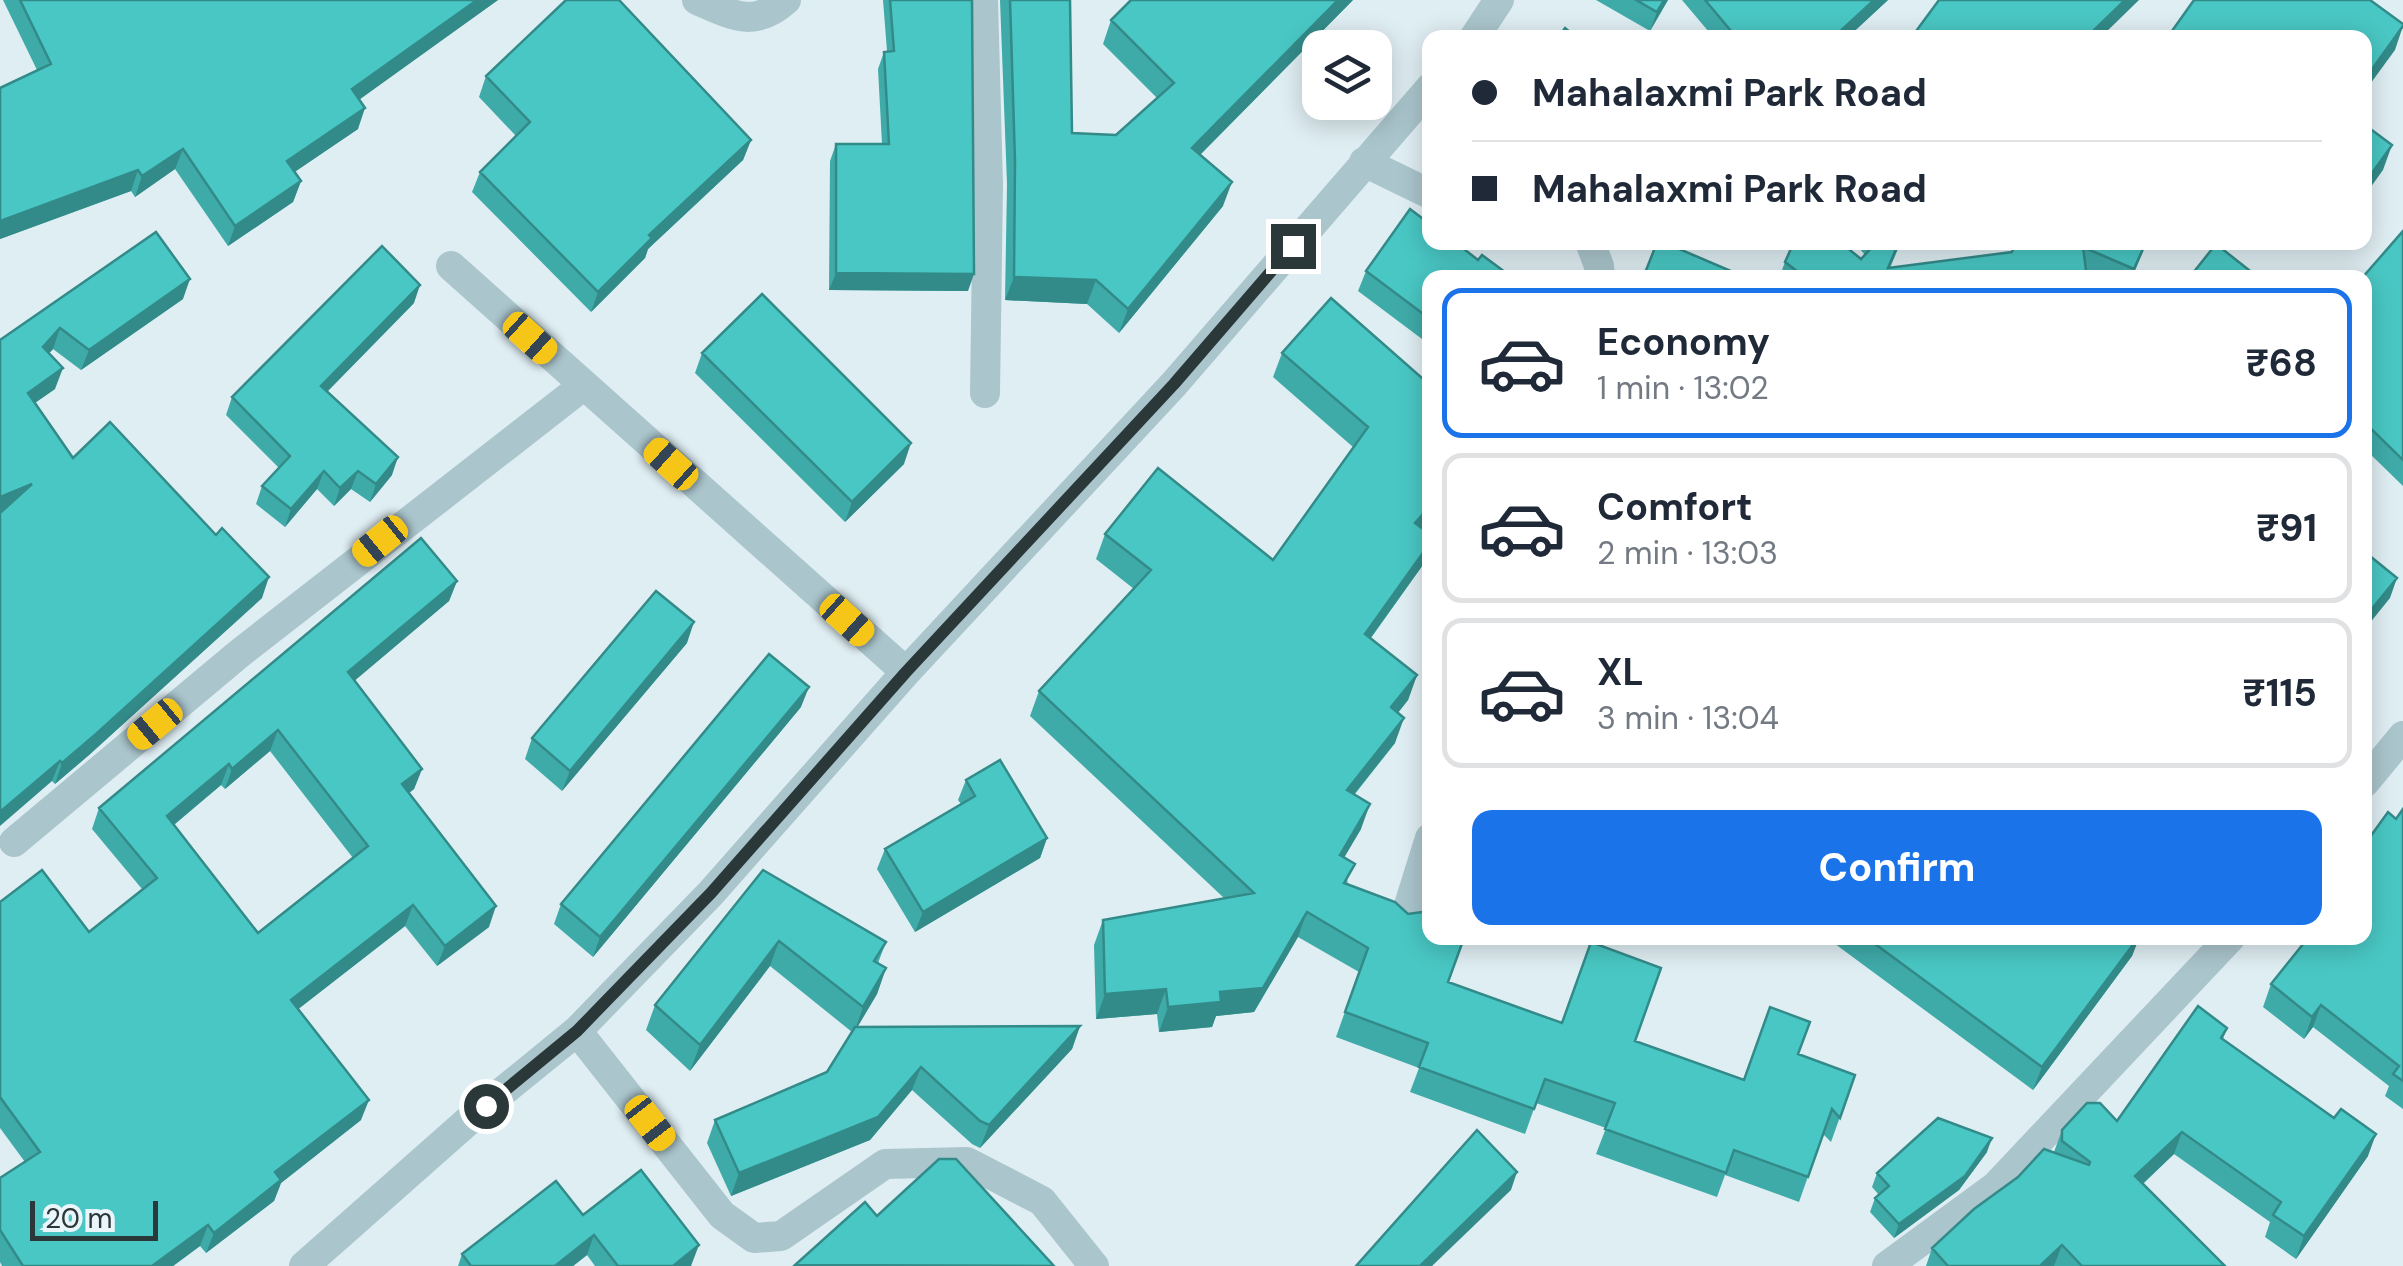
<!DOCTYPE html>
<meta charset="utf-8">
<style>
:root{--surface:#fff;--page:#f2f2f3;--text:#1f2937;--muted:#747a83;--line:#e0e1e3;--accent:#1a73e8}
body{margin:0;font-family:"DM Sans",sans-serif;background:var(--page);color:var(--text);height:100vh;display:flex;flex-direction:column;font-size:38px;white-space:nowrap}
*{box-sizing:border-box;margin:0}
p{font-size:32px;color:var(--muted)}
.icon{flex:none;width:55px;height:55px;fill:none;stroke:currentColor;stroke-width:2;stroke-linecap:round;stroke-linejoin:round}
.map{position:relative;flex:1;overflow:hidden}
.side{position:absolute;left:1422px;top:270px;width:950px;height:675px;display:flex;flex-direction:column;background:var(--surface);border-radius:20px;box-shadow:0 5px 25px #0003}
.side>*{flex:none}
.hud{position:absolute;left:1422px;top:30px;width:950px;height:220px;border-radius:20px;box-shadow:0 5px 25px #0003;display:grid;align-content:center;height:220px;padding:0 50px;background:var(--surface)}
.buttons{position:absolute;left:1302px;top:30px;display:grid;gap:20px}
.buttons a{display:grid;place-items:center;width:90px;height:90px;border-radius:20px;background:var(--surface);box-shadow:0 5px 25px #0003;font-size:50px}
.scale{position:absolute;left:30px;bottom:25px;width:128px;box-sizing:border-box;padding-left:10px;border:5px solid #2a3839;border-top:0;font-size:28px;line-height:35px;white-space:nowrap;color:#2a3839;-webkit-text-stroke:8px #ebf6fa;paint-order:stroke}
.end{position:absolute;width:45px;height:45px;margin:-22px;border:12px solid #2a3839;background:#fff;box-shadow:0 0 0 5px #fff}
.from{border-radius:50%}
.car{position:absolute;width:30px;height:60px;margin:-30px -15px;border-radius:12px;box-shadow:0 0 8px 2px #0007;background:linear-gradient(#f5c518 24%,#345 0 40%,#f5c518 0 76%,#345 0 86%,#f5c518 0)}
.hud b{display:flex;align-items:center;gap:35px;height:95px;font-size:38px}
.hud b+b{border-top:2px solid var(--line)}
.hud i{width:25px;height:25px;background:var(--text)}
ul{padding:18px 0 0;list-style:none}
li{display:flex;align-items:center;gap:30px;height:150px;margin:0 20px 15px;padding:0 30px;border:5px solid var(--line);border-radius:20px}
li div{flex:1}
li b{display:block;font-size:38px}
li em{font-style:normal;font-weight:700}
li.active{border-color:var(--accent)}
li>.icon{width:90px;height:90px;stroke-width:1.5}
.primary-button{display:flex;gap:20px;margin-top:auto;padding:20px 50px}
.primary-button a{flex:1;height:115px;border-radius:20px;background:var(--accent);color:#fff;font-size:40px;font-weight:700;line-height:115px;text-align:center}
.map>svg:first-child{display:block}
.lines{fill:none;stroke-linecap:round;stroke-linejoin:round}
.minor{stroke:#aac5cc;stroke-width:30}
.wall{fill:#3faba9;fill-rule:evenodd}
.shaded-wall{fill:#338b89}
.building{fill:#49c7c4;stroke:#338b89;stroke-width:2.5;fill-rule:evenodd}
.route{stroke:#2a3839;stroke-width:12}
</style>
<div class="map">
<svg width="2403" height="1266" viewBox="0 0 2403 1266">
<rect width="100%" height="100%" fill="#dfeef3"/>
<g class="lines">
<path class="minor" d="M697,0C732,15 754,29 786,0
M983,0L988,185L985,393
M1474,38L1499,0
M1364,162L1430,194
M1590,242L1599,266L1600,278
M451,266L906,672
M2365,782L2403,736
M14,842L240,653L583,386
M1404,921L1430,838
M577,1031L722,1215L754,1238L781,1236L885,1164L967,1162L1042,1201L1094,1266
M304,1266L485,1106L577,1031L711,893L906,672L1174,384L1430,88
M1887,1266L1996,1186L2230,938"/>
</g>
<path class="wall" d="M3,0H498L359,99L358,129L294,172L301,181L293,202L228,246L175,169L135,197L131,191L0,239V88L37,70Z
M883,0H972L968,291L829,290L830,161L836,144H882L878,69L884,52L887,51Z
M1000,0H1070L1072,133L1116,135L1157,98L1103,44L1111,20L1353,0L1200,155L1223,206L1119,333L1087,304L1005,300L1007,184Z
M1596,0H1668L1650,31Z
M1682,0H1888L1847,38H1714Z
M486,76L751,140L743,160L648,249L645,258L591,312L472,192L480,172L516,136L479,97Z
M2403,231V486L2365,449V278Z
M1854,242H1901L1890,268L2147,242L2132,278H2097L2086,273L2087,278H1779L1785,262L1861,259L1865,255Z
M1478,260L1430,278V345L1358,291L1366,271Z
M183,299L81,370L53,349L49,353L55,389L35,403L73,458L262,598L89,755L55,784L52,781L0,340Z
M414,303L327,392L392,475L370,502L351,489L334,506L317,489L285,527L256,504L262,486L279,468L226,415L232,397Z
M702,353L904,464L845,522L695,373Z
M1282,353L1430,385V520L1423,529L1425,562L1371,638L1417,675L1408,700L1398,713L1395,743L1355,794L1361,829L1344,857L1348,885L1448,982L1562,1023L1635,1041L1744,1080L1798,1054L1855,1075L1831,1142L1823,1134L1799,1202L1725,1175L1717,1197L1596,1154L1606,1128L1536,1103L1525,1134L1410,1092L1419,1068L1336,1037L1359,972L1298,937L1254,1012L1216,1016L1212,1027L1159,1032L1157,1014L1096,1019L1094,945L1103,920L1224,898L1030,716L1039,691L1134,589L1096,559L1105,534L1273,560L1353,447L1273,377Z
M457,581L449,601L354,681L422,769L414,789L409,793L489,927L437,966L405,926L298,1009L361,1120L281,1183L274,1201L206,1253L200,1246L173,1266H2L0,1262V1178L25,1162L0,1128V902L89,932L142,889L92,829L99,808ZM270,751L353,858L258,933L174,825L221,785L225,789Z
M687,643L562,791L525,759L532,738Z
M801,707L593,957L554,924L561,904Z
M966,780L1047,838L1040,858L915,932L877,869L885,849L961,804L958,800Z
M2403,809V1109L2385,1096L2389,1086L2313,1027L2304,1039L2263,1007L2271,984L2365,938V844L2396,819Z
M763,870L886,942L878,963L886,968L877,994L857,1027L1080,1026L1072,1049L980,1148L972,1144L912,1090L870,1140L731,1196L707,1143L715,1120L827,1072L852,1032L770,966L690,1071L646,1030L655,1005Z
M1713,938H1730L1728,943Z
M1827,938H2139L2132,956L2033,1090Z
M2227,1028L2223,1039L2368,1156L2296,1259L2265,1237L2270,1222L2174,1154L2143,1184L2225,1266H1926L1932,1248L2054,1152L2062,1130L2117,1121Z
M1987,1152L1959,1190L1894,1238L1870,1212L1875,1198L1879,1195L1872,1187L1877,1173Z
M583,1215L692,1266H595L587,1255L573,1266H458L462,1254Z"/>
<path class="shaded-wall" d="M477,0H498L345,110L352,89Z
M1338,0H1353L1183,172L1192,148Z
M1664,0H1668L1650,31L1657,12Z
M1874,0H1888L1847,38H1833Z
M2125,0H2139L2100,38H2086Z
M2403,26L2395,50L2365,91V79Z
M365,108L358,129L280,182L287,161Z
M751,140L743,160L648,249L645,258L591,312L598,292L649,235Z
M2392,145L2383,170L2365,195V183Z
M183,149L175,169L135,197L142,176Z
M138,170L131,191L0,239V221Z
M301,181L293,202L228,246L235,226Z
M1232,182L1223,206L1119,333L1128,309Z
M836,273L974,274L968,291L829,290Z
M1014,277L1096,280L1087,304L1005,300Z
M190,279L183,299L81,370L89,350Z
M420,285L414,303L315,404L321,386Z
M60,328L53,349L36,368L43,347Z
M63,368L55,389L20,413L28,393Z
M911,443L904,464L845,522L852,502Z
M398,457L392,475L370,502L376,484Z
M324,471L317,489L285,527L291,509Z
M358,471L351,489L334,506L340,488Z
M32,484L0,515V497Z
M1430,506V520L1406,548L1415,523Z
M1430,543V549L1425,562L1356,658L1365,634Z
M269,577L262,598L89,755L55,784L62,763Z
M2397,578L2390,598L2365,629L2366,616Z
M457,581L449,601L340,693L348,672Z
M694,622L687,643L562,791L570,771Z
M1417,675L1408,700L1382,732L1391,707Z
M809,687L801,707L593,957L600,937Z
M1404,718L1395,743L1338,814L1347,790Z
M278,730L270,751L225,789L232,769Z
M60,761L52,781L0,826V812Z
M229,764L221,785L159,837L167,816Z
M422,769L414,789L394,805L402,784Z
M1370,804L1361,829L1331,880L1340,855Z
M1047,838L1040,858L915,932L923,912Z
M413,905L405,926L283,1021L291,1000Z
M496,906L489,927L437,966L445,946Z
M1307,912L1298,937L1254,1012L1216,1016L1212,1027L1159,1032L1168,1007L1220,992Z
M2138,938H2139L2132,956L2033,1090L2042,1067Z
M779,941L770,966L690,1071L700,1045Z
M886,968L877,994L854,1033L863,1007Z
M1166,989L1157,1014L1096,1019L1105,994Z
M2321,1005L2313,1027L2304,1039L2312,1017Z
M1080,1026L1072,1049L980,1148L989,1125Z
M921,1067L912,1090L870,1140L731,1196L739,1173Z
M369,1100L361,1120L281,1183L274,1201L206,1253L214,1233L275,1172Z
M2182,1132L2174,1154L2127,1198L2135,1176Z
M2376,1134L2368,1156L2296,1259L2304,1236Z
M1992,1138L1987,1152L1959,1190L1894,1238L1899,1224Z
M1517,1172L1511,1190L1432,1266H1420Z
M208,1225L200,1246L173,1266H152Z
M594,1235L587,1255L573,1266H555Z
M699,1245L691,1266H673Z
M2062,1245L2054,1266H2040Z"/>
<path class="building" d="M20,0H477L352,89L365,108L287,161L301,181L235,226L183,149L142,176L138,170L0,221V88L51,64Z
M566,0H619L751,140L649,235L652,238L598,292L480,172L530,122L486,76Z
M890,0H972L974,274L836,273V144H889L884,52L894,51Z
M1010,0H1070L1072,133L1116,135L1174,83L1111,20L1131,0H1338L1192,148L1232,182L1128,309L1096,280L1014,277L1015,161Z
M1636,0H1664L1657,12Z
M1705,0H1874L1833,38H1737Z
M1939,0H2125L2086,38H1911Z
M2194,0H2370L2403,24V26L2365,79V38H2167Z
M1565,28L1577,38H1558Z
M2365,125L2392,145L2365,183Z
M1410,209L1430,224V242H1455L1478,260L1482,255L1513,278H1430V319L1366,271Z
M2403,231V460L2365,423V278H2362Z
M156,232L190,279L89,350L60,328L43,347L63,368L28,393L73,458L110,422L216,535L222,528L269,577L96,734L62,763L60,761L0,812V513L32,484L0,497V340Z
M1794,242H1840L1861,259L1877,242H1899L1888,268L2012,252L2016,242H2146L2134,269L2083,247L2087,278H1806L1785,262Z
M2216,244L2259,278H2189Z
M1656,245H1670L1747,278H1643Z
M382,246L420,285L321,386L398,457L376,484L358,471L340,488L324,471L291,509L262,486L290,456L232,397Z
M762,294L911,443L852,502L702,353Z
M1331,298L1430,385V506L1415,523L1430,534V543L1365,634L1417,675L1391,707L1404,718L1347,790L1370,804L1340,855L1355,864L1344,883L1395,902L1408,914L1422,912L1430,915V938H1464L1448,982L1562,1023L1591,942L1661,968L1635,1041L1744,1080L1770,1007L1810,1022L1798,1054L1855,1075L1840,1118L1832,1109L1808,1177L1734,1150L1726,1173L1605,1129L1615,1103L1545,1079L1534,1109L1419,1067L1428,1043L1345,1012L1368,948L1307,912L1263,988L1220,992L1221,1002L1168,1007L1166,989L1105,994L1103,920L1254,893L1039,691L1151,570L1105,534L1158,468L1273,560L1368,427L1282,353Z
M421,538L457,581L348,672L422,769L402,784L496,906L445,946L413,905L291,1000L369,1100L275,1172L281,1180L214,1233L208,1225L152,1266H23L0,1230V1178L40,1152L0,1097V902L42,870L89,932L157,878L99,808ZM278,730L368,846L258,933L167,816L229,764L232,769Z
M2365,552L2397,578L2366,616L2365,615Z
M656,591L694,622L570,771L532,738Z
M769,654L809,687L600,937L561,904Z
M1000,760L1047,838L923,912L885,849L975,796L966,780Z
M2403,809V1081L2393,1074L2399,1066L2321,1005L2312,1017L2271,984L2308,938H2365V864L2367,861L2365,860V844L2388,812L2396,819Z
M763,870L886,942L874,961L886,968L863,1007L779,941L700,1045L655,1005Z
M1867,938H2138L2042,1067Z
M2198,1006L2227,1028L2221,1038L2334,1118L2341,1109L2376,1134L2304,1236L2273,1215L2281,1202L2182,1132L2135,1176L2225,1266H2082L2062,1245L2040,1266H1948L1932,1248L1974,1209L2018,1177L2044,1149L2089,1165L2090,1162L2062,1141V1130L2087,1103H2100L2117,1121Z
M1080,1026L989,1125L980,1121L921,1067L878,1117L739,1173L715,1120L827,1072L855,1027Z
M1938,1118L1992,1138L1965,1176L1899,1224L1875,1198L1889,1186L1877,1173Z
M1477,1130L1517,1172L1420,1266H1356Z
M939,1159H956L1054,1266L795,1265L865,1202L877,1216Z
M641,1170L699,1245L673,1266H618L594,1235L555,1266H471L462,1254L556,1181L583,1215Z"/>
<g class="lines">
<path class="route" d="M486,1106L577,1031L711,893L906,672L1174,384L1293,246"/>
</g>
</svg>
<div class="buttons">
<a><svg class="icon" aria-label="layers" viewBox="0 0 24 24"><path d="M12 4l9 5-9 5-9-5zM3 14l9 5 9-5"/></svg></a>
</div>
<div class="scale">20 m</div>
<i class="end from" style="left:486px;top:1106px"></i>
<i class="end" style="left:1293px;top:246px"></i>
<i class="car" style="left:530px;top:338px;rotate:132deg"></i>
<i class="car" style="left:671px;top:464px;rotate:312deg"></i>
<i class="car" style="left:380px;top:541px;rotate:231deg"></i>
<i class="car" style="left:847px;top:620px;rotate:132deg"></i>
<i class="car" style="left:155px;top:724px;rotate:230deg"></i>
<i class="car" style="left:650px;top:1123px;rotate:142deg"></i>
<div class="hud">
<b><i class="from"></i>Mahalaxmi Park Road</b>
<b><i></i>Mahalaxmi Park Road</b>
</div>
<section class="side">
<ul>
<li class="active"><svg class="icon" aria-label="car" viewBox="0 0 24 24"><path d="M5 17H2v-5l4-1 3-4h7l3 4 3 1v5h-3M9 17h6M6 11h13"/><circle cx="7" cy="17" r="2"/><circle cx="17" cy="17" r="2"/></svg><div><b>Economy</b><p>1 min · 13:02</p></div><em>₹68</em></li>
<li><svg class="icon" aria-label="car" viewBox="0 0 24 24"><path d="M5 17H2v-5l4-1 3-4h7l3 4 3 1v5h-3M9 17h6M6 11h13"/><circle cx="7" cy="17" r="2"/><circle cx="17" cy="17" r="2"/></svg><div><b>Comfort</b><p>2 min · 13:03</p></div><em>₹91</em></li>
<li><svg class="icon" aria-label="car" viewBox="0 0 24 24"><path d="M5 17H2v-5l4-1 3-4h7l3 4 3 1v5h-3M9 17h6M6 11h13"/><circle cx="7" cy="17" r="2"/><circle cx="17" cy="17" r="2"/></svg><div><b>XL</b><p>3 min · 13:04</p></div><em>₹115</em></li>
</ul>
<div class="primary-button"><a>Confirm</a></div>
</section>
</div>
